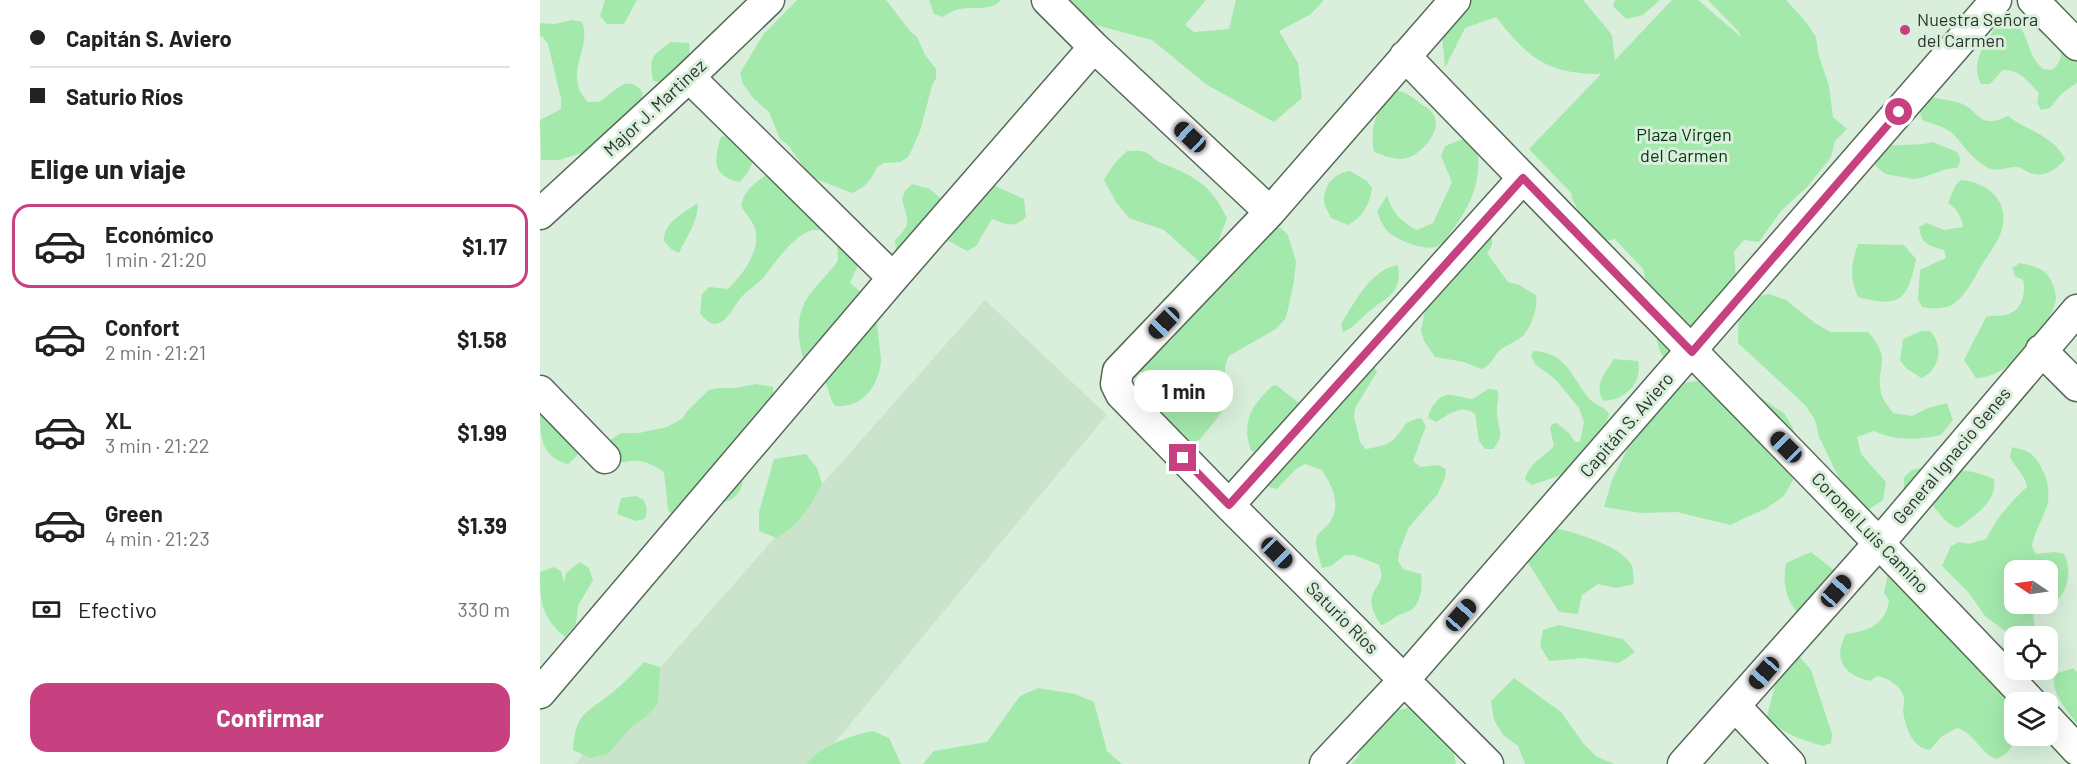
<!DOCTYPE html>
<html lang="es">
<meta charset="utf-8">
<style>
:root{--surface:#fff;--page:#f6f6f6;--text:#222;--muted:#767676;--line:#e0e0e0;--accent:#c74080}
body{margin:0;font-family:Barlow,sans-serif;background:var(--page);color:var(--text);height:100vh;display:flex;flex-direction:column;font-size:22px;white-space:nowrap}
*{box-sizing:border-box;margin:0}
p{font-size:20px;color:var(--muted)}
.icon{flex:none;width:33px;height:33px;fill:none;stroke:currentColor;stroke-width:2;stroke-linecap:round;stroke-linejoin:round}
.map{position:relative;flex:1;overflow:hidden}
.drawer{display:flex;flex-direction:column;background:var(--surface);width:540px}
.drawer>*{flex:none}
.guide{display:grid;align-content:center;height:132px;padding:0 30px;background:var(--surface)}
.needle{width:39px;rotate:283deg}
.controls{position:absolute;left:1464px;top:560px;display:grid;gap:12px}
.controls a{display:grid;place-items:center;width:54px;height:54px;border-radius:12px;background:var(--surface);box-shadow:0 6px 24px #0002;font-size:30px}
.end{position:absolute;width:27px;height:27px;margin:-14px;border:8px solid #c74080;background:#fff;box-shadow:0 0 0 3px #fff}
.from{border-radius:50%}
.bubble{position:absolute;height:42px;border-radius:18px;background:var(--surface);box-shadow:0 6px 24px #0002;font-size:20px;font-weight:700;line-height:42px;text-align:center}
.car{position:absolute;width:18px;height:36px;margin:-18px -9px;border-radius:8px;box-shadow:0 0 4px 2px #0007;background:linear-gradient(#222 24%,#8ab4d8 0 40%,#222 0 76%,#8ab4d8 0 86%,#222 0)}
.guide b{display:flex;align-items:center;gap:21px;height:57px;font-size:22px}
.guide b+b{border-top:2px solid var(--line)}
.guide i{width:15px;height:15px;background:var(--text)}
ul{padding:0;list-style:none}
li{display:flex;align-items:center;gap:18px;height:84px;margin:0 12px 9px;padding:0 18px;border:3px solid transparent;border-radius:18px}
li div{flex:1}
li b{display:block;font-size:22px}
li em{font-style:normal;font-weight:700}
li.on{border-color:var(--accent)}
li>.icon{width:54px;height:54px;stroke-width:1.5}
h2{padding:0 30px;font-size:27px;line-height:72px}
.pay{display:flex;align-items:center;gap:15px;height:66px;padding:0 30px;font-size:22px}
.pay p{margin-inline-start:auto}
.primary-button{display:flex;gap:12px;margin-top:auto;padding:12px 30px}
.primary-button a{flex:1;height:69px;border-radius:18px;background:var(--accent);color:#fff;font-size:24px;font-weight:700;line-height:69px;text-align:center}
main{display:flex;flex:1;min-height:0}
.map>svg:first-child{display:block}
.built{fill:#cae4cc}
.green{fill:#a4e9ac;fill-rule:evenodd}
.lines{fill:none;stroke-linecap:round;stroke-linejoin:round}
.minor-casing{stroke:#566958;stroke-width:33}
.minor{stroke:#fff;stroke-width:30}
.route{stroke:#c74080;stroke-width:8}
.poi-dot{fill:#c74080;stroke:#d9efdb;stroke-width:2}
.labels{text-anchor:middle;stroke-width:6;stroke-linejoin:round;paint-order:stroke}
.poi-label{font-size:18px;fill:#2b332c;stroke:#d9efdb;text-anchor:start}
.street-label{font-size:18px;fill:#2b332c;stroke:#d9efdb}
.park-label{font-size:18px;fill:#00370f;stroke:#d9efdb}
</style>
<main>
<section class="drawer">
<div class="guide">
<b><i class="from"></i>Capitán S. Aviero</b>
<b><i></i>Saturio Ríos</b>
</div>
<h2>Elige un viaje</h2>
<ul>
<li class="on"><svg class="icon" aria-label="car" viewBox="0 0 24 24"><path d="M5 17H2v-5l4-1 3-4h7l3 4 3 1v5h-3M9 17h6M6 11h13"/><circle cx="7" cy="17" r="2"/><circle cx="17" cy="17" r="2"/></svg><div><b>Económico</b><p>1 min · 21:20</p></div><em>$1.17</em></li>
<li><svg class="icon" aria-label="car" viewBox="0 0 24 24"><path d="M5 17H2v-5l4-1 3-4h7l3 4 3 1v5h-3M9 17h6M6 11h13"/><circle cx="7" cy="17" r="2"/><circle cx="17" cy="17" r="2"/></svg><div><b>Confort</b><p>2 min · 21:21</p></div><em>$1.58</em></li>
<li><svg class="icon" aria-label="car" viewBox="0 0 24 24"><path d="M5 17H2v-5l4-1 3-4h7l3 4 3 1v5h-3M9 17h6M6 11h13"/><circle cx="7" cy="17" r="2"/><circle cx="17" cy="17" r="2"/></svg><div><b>XL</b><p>3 min · 21:22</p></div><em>$1.99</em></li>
<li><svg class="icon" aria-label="car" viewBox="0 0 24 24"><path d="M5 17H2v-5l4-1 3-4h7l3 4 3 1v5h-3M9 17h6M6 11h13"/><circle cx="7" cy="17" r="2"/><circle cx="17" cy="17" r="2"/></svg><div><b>Green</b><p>4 min · 21:23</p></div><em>$1.39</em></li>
</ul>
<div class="pay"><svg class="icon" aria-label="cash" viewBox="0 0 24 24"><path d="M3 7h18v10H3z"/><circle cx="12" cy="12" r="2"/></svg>Efectivo<p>330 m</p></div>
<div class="primary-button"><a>Confirmar</a></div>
</section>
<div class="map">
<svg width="1537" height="764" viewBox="0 0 1537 764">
<rect width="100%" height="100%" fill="#d9efdb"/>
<path class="built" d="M445,300L567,415L277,764H35Z"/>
<path class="green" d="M65,0H97L84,24H67L60,16Z
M257,0H346L370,31L377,37L385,55L396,69V78L392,86L380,131L369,156L361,162L344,163L337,167C332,180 324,188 312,193L271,177L248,145L240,139L229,112L214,99L203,84L200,73L223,35Z
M389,0H461C451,12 434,6 420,9C414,10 408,14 402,17L394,14Z
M511,0H666L645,25L654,32L689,29L696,0H784L771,14L739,31L758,63L762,98L734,122L667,85L612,40L544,22Z
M907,0H1043L1072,35L1075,60L1132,0H1158L1201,37L1198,31L1168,0H1246L1266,22L1276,37L1278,53L1289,86L1293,117L1307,129L1295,141L1291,157L1268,186L1241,211L1219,242L1204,240L1194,252L1196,278L1124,358C1111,340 1118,319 1121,298L1115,290L1107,285L1103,269L1075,239C1055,247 1038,211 1031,196L1032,194L989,149L1061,74C1007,74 988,58 956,17L925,28L905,68L900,13Z
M1075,0H1120L1103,15L1086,19L1073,6Z
M1464,16C1495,31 1481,49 1503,69L1512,70C1537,48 1503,39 1493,25C1492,24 1489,17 1489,16L1537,35V83L1522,93L1510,108L1501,110L1497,102L1499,93C1488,82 1480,69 1463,70L1450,84H1441C1428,60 1450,35 1464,16Z
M32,20L42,22C53,48 21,75 48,102C50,102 57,102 58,102C74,95 86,70 103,93L101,101L45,152L19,160H1L0,120L21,109V99L8,44L3,37L0,36V23L14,24Z
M131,42L149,43C153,61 136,71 123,83L113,81C109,56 112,56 131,42Z
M850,91C862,90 866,93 876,100C880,104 887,107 891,111C907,128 879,159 861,159C852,159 842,155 834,152C829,129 837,110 850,91Z
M1375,93C1389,97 1403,99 1417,102C1441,109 1436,131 1468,116C1487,131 1513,135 1525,159C1519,168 1505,177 1494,174C1487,173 1483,168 1477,167C1466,167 1455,173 1445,166C1431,158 1423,144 1412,133C1404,126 1392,124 1382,120Z
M206,133C213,157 218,162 200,182C171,176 174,159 181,137Z
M920,140H929L937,145C942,181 932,204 911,232C907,238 903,245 895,247C887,249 876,246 868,243C848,234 845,232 837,212L847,195C851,211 862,223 877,230L893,223L912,182L901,156L905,146Z
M1393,142L1417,152L1421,160L1417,168L1407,169L1381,178L1373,179L1345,174L1327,158L1339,146L1384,144Z
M587,151C592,151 600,150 605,152C611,155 615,160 621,163C655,176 671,185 687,218L675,250L664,266L624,230L589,218L576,202L564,180L574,164Z
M239,168L307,215C319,219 325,230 329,241L310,283L335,304L341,360C339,386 323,408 295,406C289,398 289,388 284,380C279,373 269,368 264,360C261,354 260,344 259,337C256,298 277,289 298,261L297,245C293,241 288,234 284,232C263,220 234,264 224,277C217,285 207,290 200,299C189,314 178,338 160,313L162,294L169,287L188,289C203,274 223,249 214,226C211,219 205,213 201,206C204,187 223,177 239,168Z
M810,171L827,181L832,188C830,204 822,218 808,225L791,218C789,213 784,206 784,200C784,184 795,173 810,171Z
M1421,180C1447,182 1470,201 1462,229C1459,241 1448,255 1441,266C1434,279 1424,299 1410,306C1401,309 1391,309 1382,307L1378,299L1380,270L1406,258L1404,250C1389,246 1381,244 1379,227L1387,223L1404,230L1423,227C1421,216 1418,210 1408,203L1415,186Z
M372,184L390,189L403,201L365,253L356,250L355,240C373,223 367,220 362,199L365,191Z
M451,184L484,199L486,217C473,229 467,224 452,219L436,246L427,251L400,236Z
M158,203C158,223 147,235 139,253L131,249L124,241C124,222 143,213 158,203Z
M732,227L741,228L748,235L756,261L754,281L746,318L736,329L689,356C679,373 691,385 688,401C686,410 653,447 645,456L595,408L609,377L591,366L615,341L623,346L631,341L670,286Z
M944,233L952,236V245L947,253L968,282L979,285L996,295C998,307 992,326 983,336C976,342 965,345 958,352C952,360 951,365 941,369L924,362L895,357L884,341L881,331L885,310Z
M1318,244L1364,245L1376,259C1368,301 1359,308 1318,297C1309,275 1311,266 1318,244Z
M1480,263C1488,265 1500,267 1506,273C1511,278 1516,290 1516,298C1516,315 1484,356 1470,365C1459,372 1448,378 1436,378L1424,360L1446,317C1453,315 1459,316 1465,315C1482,312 1486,294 1483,280L1475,276L1472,268Z
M858,265C863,295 845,297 826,314C818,321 813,328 803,332L801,324C815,302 830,270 858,265Z
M1229,294L1246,300L1275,323L1290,332H1328C1355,362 1333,367 1342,396C1344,402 1350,408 1353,413L1372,416L1388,408L1407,403L1413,420L1401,435C1378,440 1355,441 1334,431L1317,437L1321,454L1346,482L1343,500L1328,510L1312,505L1279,437L1275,420L1265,405L1198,343C1199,313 1196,300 1229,294Z
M1381,331H1390C1404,345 1400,371 1381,378L1366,368L1360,360L1363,339Z
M994,351C1027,353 1030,375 1048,397C1053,405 1064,405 1069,414C1066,428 1040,464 1028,472C1024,474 996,484 992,485L985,479C990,462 1003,458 1014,446L1010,428L1012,424L1017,423L1030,434L1035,442H1040L1044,422L1039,408L1015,379L995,364L991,355Z
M1074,359L1098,361C1103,383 1085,400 1064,401C1052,387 1066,372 1074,359Z
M832,364L837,372L815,408L814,416L820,442L826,449C834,448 849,445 854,439C866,428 860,422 881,418L886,426L873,461L880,467L898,465L906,469L905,478L897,495L869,527L859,552L858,561L863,569L881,574C883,586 881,603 871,610C867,612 861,614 857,616C851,620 848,623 841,625C836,617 829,606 832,597C836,583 846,582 839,565L814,555H805L791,566L782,568C780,560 775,548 776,540C777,533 782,531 787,526C803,507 793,488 782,470L765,464L756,469L737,489L729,487L722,481L721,452L711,451C701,422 711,406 732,386L736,385L768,410Z
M1157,381L1212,392L1244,413L1253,428L1258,445V462L1253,480L1244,496L1227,508L1190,525L1137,512L1101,513L1064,507L1072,480L1109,405L1138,384Z
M216,384L233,387V397L201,471C204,484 202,493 190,500L134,517L128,510L124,472C116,466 102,459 91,461C82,462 81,464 71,462L66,443L81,433H99L127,427L142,419L148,410L169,390L178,388H196Z
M948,389L957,390C960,401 956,404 957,414C958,431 966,433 953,449H945L939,441L935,414C921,404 910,414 896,422L888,418C889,409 897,397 907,395C915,394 925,399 933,399Z
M0,410L45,440L36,457L28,464C0,457 0,434 0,410Z
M1472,447C1478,449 1486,450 1490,453C1504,464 1512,489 1507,506C1502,520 1495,531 1492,546L1496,554L1515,552L1524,554C1532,568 1529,593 1514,602C1508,605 1501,606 1495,608L1493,617L1497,636H1474V638L1445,616L1429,593L1402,566L1411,546L1419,542L1428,544L1446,539C1457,518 1470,502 1487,487C1485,474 1475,468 1470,457ZM1474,570H1508V603H1474Z
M266,454L277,468L282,484C270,507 259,526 236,538L219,531V512L234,459Z
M1381,468C1406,469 1431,468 1454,479C1457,503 1435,515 1418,528C1405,523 1402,516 1393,506C1386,499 1372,493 1364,488V477L1372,470Z
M96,496L104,500L107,509L105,519L96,521L77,514L81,498Z
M1013,528C1032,531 1081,546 1091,564C1094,569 1093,578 1094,584L1076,588L1058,584L1042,595L1038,614L1019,612L979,548Z
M1271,552L1300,575C1298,594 1299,613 1284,626C1278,624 1267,622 1262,617C1246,603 1242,582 1246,563Z
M40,562L49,568L53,580L38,606L36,624L25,637C1,617 0,601 0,572L13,567L21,571L24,583L26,573Z
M1348,574L1471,652L1474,658V669H1481L1486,676L1474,702V735H1479L1467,753L1457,759C1439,753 1436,734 1417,728L1401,737L1390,750C1372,748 1365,727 1363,710C1363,706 1365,703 1364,700C1364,687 1348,678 1337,676L1330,681C1304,675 1292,659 1306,634C1328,631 1346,625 1349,600L1344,593Z
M1019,625L1083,639L1095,652L1079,663L1044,658L1009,661L1000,646L1003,630Z
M1259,656L1271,670L1292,734L1291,743L1283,746C1263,740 1240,733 1227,716L1240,666Z
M104,662L120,667L118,703L106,717L91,727L68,754L50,758L33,750C36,711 46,714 73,692C84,683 94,672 104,662Z
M1533,668L1537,672V724C1527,710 1509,691 1515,674Z
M974,678L1021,712L1043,743L1057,757L1075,764H985L978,746L963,735L954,720L951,701Z
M498,688L535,694L554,702L567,751L582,764H383L394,751L447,742L480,696Z
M875,707L913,749L916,764H811L818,757L827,728L839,714C852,713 863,708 875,707Z
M333,731L349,738L361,764H267C281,745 310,736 333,731Z"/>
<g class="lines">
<g class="minor-casing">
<path id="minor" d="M507,0L554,47L730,212
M915,0L730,212L578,371L576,384L581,394L689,505L948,764
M1493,0L1537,45
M865,56C1073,272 1285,484 1491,702
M149,77L353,278
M0,214L149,77L229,0
M1501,350L1537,386
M0,391L65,458
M689,505L983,178
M0,693L353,278L554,47
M1195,706L1250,764
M1508,719L1537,750
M785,764L864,680L1456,0
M1143,764L1340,542L1537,310"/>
</g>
<use href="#minor" class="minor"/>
</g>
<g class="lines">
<path class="route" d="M643,458L689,505L983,178L1152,352L1359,112"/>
</g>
<circle class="poi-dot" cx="1365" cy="30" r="6"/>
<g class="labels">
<g class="poi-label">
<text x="1377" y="26">Nuestra Señora<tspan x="1377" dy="21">del Carmen</tspan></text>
</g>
<g class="street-label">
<text transform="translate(115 108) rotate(-43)" y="6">Major J. Martinez</text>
<text transform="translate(1087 425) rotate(-49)" y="6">Capitán S. Aviero</text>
<text transform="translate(1412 456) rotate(-50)" y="6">General Ignacio Genes</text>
<text transform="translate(1330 533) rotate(46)" y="6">Coronel Luis Camino</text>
<text transform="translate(802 618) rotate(45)" y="6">Saturio Ríos</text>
</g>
<g class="park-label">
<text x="1144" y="141">Plaza Virgen<tspan x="1144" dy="21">del Carmen</tspan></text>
</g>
</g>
</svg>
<div class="controls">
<a><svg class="needle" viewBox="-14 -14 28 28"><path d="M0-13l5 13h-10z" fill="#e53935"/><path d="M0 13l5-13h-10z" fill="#767676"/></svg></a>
<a><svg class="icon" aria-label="locate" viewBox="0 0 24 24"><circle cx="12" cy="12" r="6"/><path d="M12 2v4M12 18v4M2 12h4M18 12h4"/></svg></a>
<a><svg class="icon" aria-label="layers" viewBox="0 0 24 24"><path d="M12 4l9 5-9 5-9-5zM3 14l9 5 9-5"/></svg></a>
</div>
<i class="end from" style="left:1359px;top:112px"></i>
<i class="end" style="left:643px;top:458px"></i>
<div class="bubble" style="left:594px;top:370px;width:99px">1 min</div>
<i class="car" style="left:650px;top:137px;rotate:313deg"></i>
<i class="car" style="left:624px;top:323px;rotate:224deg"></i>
<i class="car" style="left:1246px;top:447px;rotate:315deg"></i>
<i class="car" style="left:737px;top:553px;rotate:135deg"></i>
<i class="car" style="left:1296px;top:591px;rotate:41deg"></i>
<i class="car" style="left:921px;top:615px;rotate:41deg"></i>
<i class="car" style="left:1224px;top:673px;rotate:221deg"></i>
</div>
</main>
